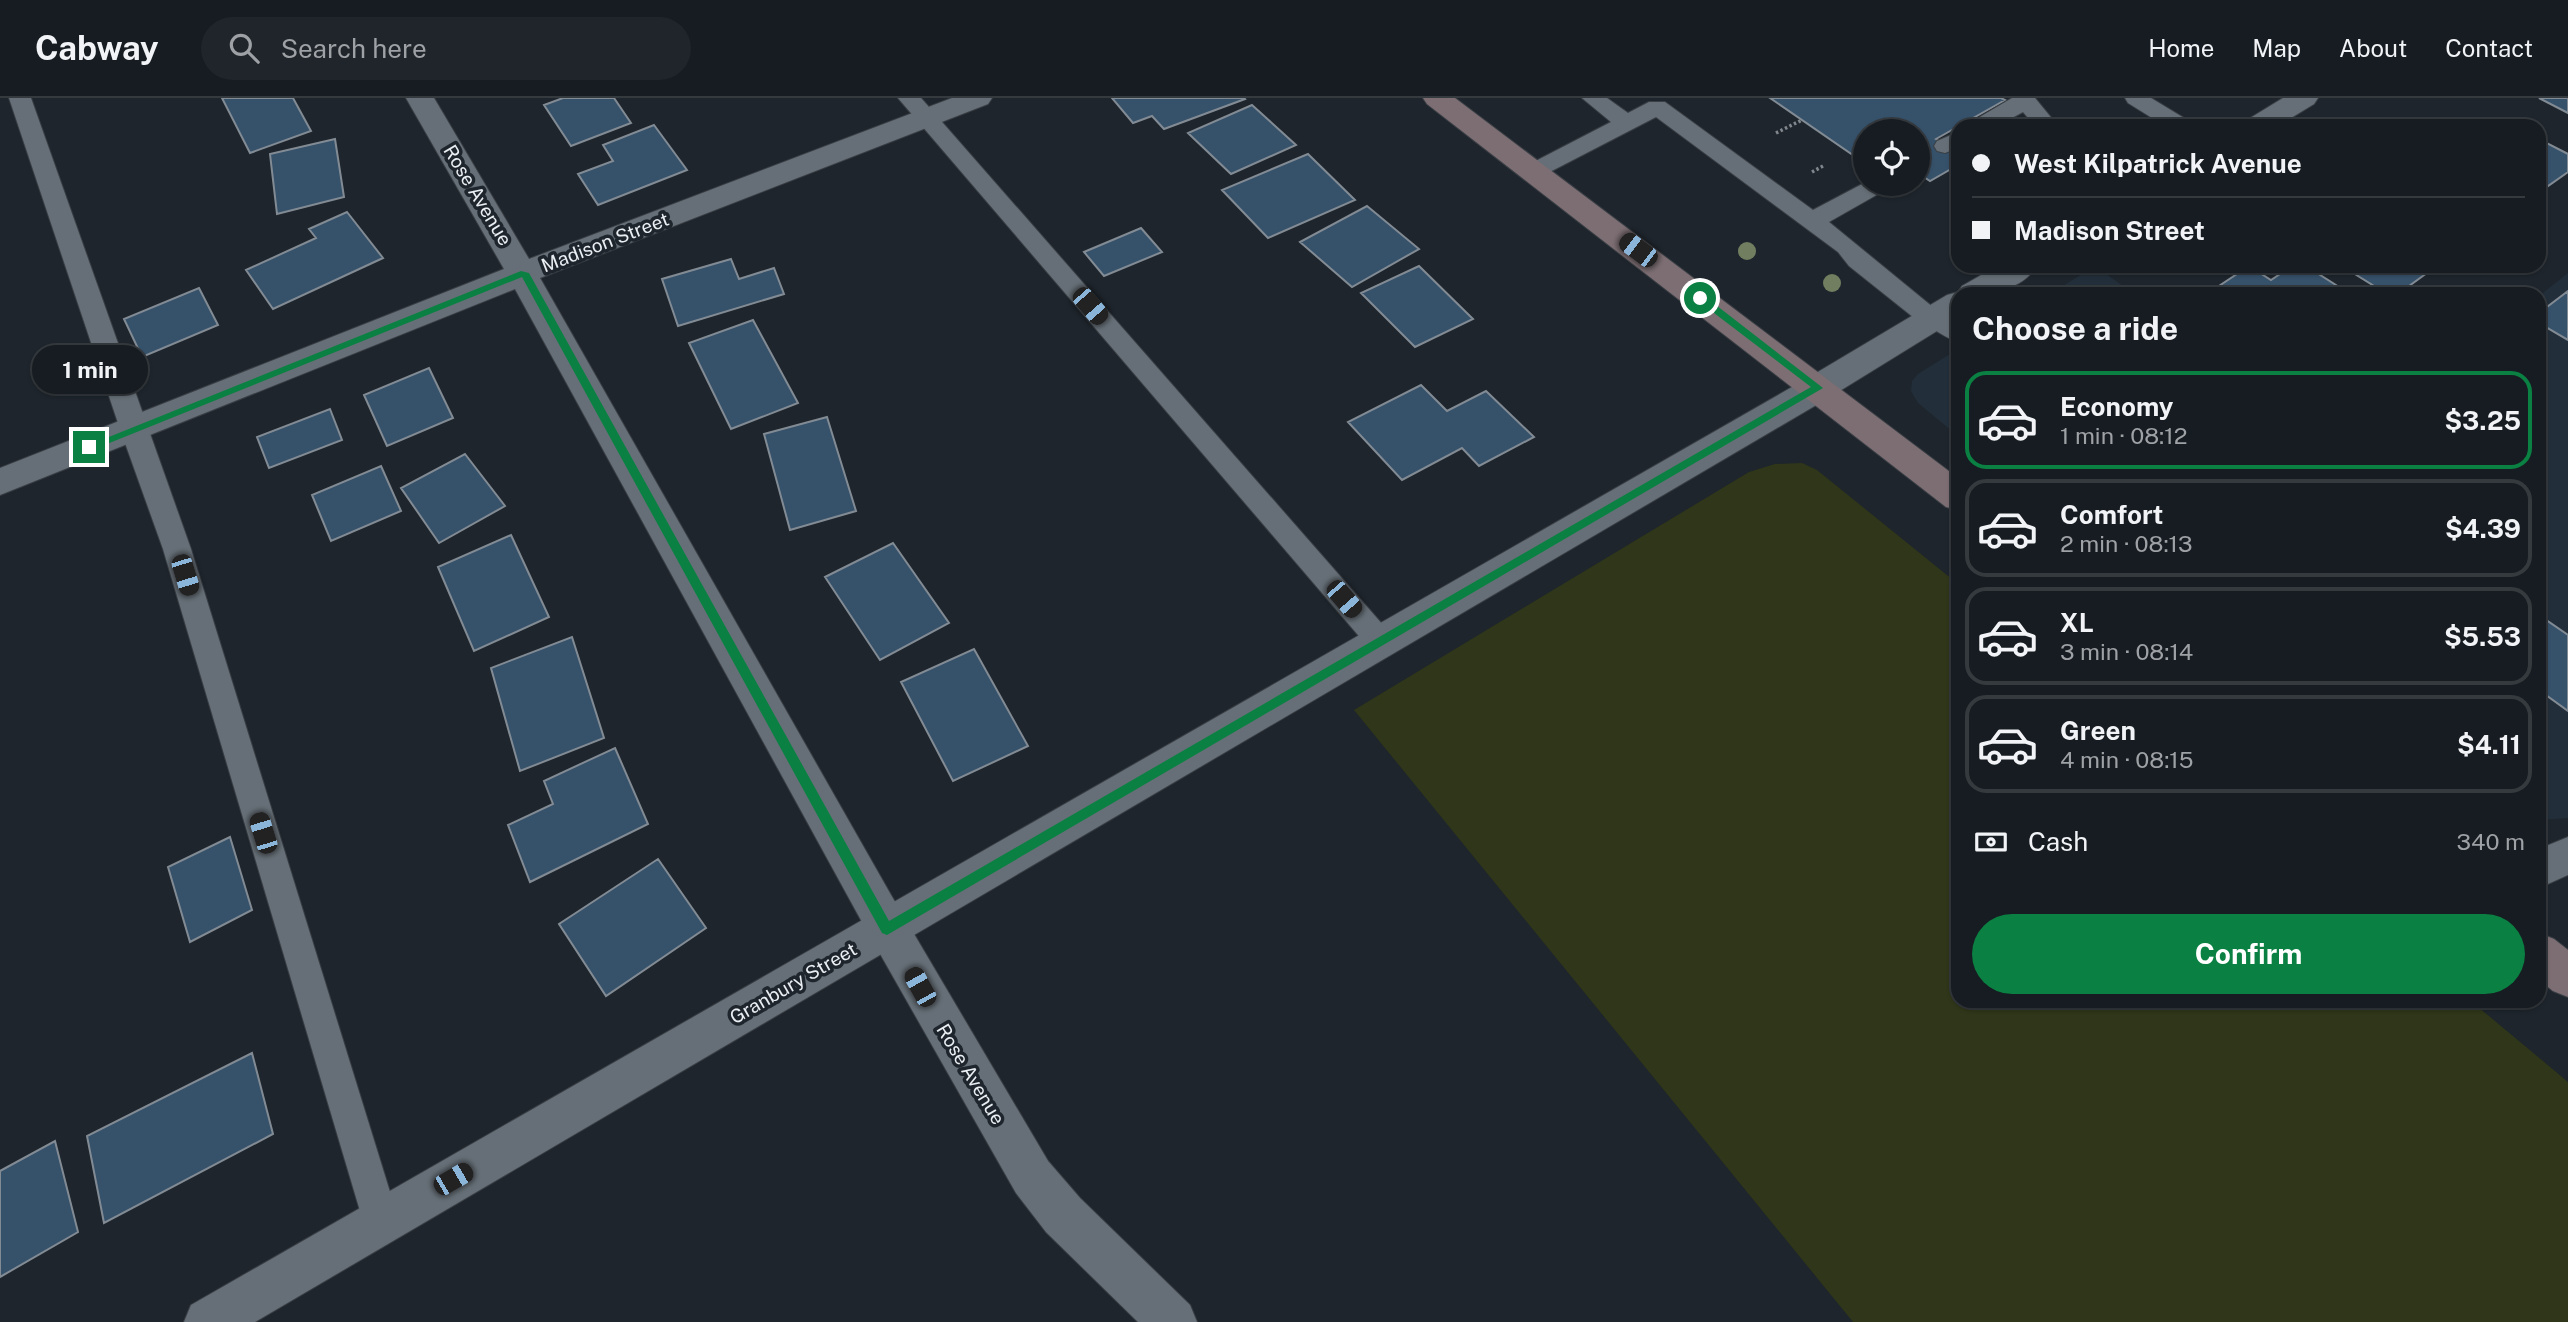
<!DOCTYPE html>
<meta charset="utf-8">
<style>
:root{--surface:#161c21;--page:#1f252a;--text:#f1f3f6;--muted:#9ea1a5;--line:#353a3f;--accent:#0b8043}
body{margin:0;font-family:"Public Sans",sans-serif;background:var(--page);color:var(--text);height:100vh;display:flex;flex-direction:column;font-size:26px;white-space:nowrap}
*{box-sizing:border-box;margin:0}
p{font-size:23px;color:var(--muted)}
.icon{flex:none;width:38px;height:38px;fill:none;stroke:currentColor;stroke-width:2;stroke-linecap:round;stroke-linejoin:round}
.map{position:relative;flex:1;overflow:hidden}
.sheet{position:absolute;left:1951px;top:189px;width:595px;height:721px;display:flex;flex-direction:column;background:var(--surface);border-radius:21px;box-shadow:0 2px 5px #0004,0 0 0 2px var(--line)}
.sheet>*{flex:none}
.guide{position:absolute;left:1951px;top:21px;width:595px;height:154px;border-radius:21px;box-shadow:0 2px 5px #0004,0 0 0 2px var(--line);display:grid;align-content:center;height:154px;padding:0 21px;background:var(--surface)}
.tools{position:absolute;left:1853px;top:21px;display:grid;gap:14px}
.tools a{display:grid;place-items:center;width:77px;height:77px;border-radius:50%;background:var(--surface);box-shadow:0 2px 5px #0004,0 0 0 2px var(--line);font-size:35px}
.end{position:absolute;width:32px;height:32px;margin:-16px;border:9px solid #0b8043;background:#fff;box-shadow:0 0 0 4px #fff}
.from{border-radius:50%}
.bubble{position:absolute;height:49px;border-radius:24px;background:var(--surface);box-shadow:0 2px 5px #0004,0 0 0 2px var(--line);font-size:23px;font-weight:700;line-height:49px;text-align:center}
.car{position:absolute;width:21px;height:42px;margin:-21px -10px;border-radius:9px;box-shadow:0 0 5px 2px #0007;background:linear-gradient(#222 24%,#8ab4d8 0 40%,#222 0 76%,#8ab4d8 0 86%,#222 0)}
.guide b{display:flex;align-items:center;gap:24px;height:66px;font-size:26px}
.guide b+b{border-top:2px solid var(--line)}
.guide i{width:18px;height:18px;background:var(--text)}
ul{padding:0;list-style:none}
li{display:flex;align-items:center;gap:21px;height:98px;margin:0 14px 10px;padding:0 7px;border:4px solid var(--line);border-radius:21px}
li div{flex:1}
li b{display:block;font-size:26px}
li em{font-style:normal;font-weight:700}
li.on{border-color:var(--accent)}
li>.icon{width:63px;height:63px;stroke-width:1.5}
h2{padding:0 21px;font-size:32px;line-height:84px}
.pay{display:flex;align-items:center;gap:18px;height:77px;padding:0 21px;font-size:26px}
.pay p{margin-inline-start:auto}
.action{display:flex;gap:14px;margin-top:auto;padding:14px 21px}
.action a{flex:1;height:80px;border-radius:42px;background:var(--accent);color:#fff;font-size:28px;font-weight:700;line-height:80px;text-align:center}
header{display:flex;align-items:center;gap:42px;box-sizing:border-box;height:98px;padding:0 35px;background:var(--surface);border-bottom:2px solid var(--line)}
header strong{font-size:33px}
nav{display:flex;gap:38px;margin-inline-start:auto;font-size:24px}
.search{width:490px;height:63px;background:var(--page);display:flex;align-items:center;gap:18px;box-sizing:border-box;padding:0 24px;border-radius:38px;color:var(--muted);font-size:26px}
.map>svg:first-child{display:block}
.built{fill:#222e3a}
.green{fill:#2f3619}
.building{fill:#36516a;stroke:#828b94;stroke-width:2}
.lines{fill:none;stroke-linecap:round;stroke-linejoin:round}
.service-casing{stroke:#3a3f45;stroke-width:2}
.minor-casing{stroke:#3a3f45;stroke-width:2}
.tertiary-casing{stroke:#3a3f45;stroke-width:2}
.secondary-casing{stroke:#3a3f45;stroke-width:2}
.path{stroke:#80868c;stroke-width:3.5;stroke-dasharray:2.5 2.5;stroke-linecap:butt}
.service{fill:#666f77;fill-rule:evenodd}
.minor{fill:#666f77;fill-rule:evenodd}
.tertiary{fill:#666f77;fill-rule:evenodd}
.secondary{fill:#7c6e73;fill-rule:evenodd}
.tree{fill:#727e60}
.route{fill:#0b8043}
.labels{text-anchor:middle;stroke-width:7;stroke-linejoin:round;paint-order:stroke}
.street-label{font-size:19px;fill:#e9eef3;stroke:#1e252c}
</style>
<header>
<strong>Cabway</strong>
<div class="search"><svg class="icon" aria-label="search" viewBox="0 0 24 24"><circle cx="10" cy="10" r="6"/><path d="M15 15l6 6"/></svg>Search here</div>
<nav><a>Home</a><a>Map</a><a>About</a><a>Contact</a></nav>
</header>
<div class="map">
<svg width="2568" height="1224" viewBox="0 0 2568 1224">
<rect width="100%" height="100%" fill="#1e252c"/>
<path class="built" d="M2095,168L2134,196H2050Z
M2568,175V720L2539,722V198Z
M1958,251V338L1918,305L1911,293L1912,283L1918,276Z"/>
<path class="green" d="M1802,365L1817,372L1958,486V903H2471L2568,984V1224H1853L1354,612L1749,374L1775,366Z"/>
<path class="building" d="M222,0H293L311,33L250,55Z
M563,0H614L631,25L571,48L544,7Z
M1112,0H1244L1245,1L1164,31L1152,18L1133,25Z
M1770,0H2001L2005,2L1936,41L1958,56V67L1930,83L1918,75V33H1866V66Z
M2539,0H2568V15Z
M1252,7L1296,47L1231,76L1188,35Z
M654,27L687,72L598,107L578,76L613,63L603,47Z
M335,41L344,99L277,116L270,56Z
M2539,41L2568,56V74L2548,88L2539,84Z
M1308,56L1355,102L1268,140L1222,92Z
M1367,108L1419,151L1352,189L1300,144Z
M347,114L383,160L273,211L246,172L316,140L309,131Z
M1141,130L1162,154L1104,178L1084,154Z
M731,161L739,181L774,170L784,196L678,228L662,181Z
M1419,168L1473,221L1415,249L1361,195Z
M2249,168L2271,182L2292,168H2306L2350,196H2207Z
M2342,168H2425L2431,172L2398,196H2387Z
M199,190L218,227L142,259L124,221Z
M2568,193V242L2539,225V215Z
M753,222L798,305L731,331L689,245Z
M429,270L453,320L387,348L364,297Z
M1421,287L1447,313L1486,293L1534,339L1479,368L1462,350L1402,382L1348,324Z
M330,311L342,342L269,370L257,339Z
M827,319L856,413L790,432L764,336Z
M465,356L505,408L439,445L401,390Z
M381,368L401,413L331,443L312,397Z
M511,437L549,519L474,553L438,469Z
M893,445L949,525L880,562L825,479Z
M2539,517L2568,537V613L2539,592Z
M572,539L604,640L520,673L491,570Z
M974,551L1028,648L953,683L901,584Z
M615,650L648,726L530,784L508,727L553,706L544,683Z
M230,739L252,812L190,844L168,769Z
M658,761L706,830L606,898L559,826Z
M252,955L273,1036L104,1125L87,1038Z
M55,1043L78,1134L0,1179V1073Z"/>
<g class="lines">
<g class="service-casing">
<path id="service" d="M9,0H31L191,451L399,1123L394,1136L381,1141L368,1136L363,1123L163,451L120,331Z
M898,0H921L1390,535L1394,543L1390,551L1380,555L1370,551Z
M1582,0H1607L1628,15L1649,4H1665L1813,112L1866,84L1890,86L1887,91L1829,124L1934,210L1945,212L1958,222V244C1945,240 1936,231 1923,227L1849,168L1838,154L1656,19L1542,78L1534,80L1526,78L1523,73L1526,68L1611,24Z
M2012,0H2035L2058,28H2035L2023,14L1997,28H1970L1973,23Z
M2125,0H2151L2189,23L2192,28H2165L2128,5Z
M1958,34V50L1945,55L1937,53L1934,48L1937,43Z"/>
</g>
<g class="minor-casing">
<path id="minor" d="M406,0H434L529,161L952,0H992L988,6L540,180L891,797L1048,1063L1080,1100L1190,1207L1197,1224H1138L1046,1134L1016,1095L862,824L515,191L0,397V370L504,171Z
M2283,0H2318L2314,6L2278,28H2243L2247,22Z
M1997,168H2037C2020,195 1986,196 1958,196V220L1830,299L1818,302L1806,299L1801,290L1806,281L1947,197L1958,194L1962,188Z
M2568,739V777L2539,790V751Z"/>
</g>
<g class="tertiary-casing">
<path id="tertiary" d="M1818,278L1830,281L1835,290L1830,299L255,1224H184L191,1207L1806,281Z"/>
</g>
<g class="secondary-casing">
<path id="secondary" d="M1423,0H1455L1958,380V412L1946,409L1427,6Z
M2539,835L2554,841L2568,852V899L2553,893L2539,882Z"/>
</g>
<path class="path" d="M1776,35L1802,22
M1812,74L1823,68"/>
<use href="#service" class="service"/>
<use href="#minor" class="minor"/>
<use href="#tertiary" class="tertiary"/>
<use href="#secondary" class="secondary"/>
</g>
<g class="tree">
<circle cx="1747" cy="153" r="9"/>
<circle cx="1832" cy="185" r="9"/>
</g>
<path class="route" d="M521,173L529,175L889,823L1811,289L1697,202V197H1703L1823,290L887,837L882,835L522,179L92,352L89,353L84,349Z"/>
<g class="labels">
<g class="street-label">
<text transform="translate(478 97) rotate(59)" y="7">Rose Avenue</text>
<text transform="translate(605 144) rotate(-21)" y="7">Madison Street</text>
<text transform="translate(793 885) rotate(-30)" y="7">Granbury Street</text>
<text transform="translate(971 976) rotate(59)" y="7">Rose Avenue</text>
</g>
</g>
</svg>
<div class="tools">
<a><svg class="icon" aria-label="locate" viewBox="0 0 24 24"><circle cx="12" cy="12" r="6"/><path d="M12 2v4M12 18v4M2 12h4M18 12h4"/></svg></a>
</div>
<i class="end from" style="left:1700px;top:200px"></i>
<i class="end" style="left:89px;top:349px"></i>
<div class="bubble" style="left:32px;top:247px;width:116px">1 min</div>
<i class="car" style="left:1638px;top:152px;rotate:307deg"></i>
<i class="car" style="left:1090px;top:208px;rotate:139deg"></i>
<i class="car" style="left:185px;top:477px;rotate:163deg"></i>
<i class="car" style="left:1344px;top:501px;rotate:139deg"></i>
<i class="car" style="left:263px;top:735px;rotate:343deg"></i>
<i class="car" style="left:920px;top:889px;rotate:331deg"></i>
<i class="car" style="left:453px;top:1081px;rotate:60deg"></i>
<div class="guide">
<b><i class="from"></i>West Kilpatrick Avenue</b>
<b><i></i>Madison Street</b>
</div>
<section class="sheet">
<h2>Choose a ride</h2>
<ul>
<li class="on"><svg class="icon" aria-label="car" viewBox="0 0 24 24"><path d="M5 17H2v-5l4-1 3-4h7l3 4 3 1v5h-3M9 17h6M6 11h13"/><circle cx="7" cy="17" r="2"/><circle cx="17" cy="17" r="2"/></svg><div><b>Economy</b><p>1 min · 08:12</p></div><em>$3.25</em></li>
<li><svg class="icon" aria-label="car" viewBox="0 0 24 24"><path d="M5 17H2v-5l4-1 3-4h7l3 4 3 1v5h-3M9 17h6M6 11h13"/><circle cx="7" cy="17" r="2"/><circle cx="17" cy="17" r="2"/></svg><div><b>Comfort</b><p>2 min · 08:13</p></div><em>$4.39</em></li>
<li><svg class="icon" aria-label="car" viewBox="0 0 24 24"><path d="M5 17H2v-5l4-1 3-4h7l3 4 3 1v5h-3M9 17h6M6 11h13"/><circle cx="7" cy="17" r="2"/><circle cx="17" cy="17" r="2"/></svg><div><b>XL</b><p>3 min · 08:14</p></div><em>$5.53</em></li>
<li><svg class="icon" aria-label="car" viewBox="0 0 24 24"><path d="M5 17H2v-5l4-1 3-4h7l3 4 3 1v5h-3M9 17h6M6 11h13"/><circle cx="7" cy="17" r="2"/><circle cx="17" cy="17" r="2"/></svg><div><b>Green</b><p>4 min · 08:15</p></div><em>$4.11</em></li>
</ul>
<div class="pay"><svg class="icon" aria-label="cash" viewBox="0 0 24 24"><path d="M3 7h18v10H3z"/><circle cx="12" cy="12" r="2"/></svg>Cash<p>340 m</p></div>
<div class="action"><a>Confirm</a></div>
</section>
</div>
